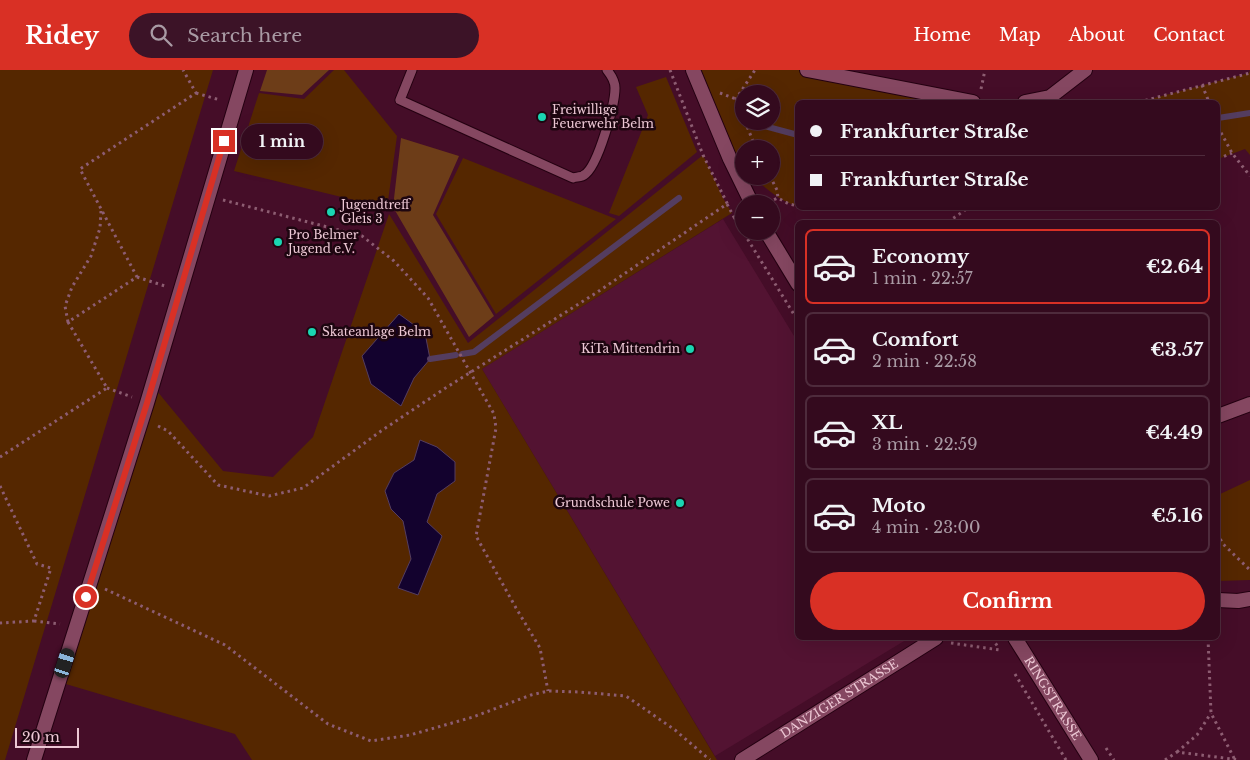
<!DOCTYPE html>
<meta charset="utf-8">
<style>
:root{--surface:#340a1e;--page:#3c1327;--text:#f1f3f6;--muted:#a99aa4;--line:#4e2b3c;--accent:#d93025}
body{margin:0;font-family:"Libre Baskerville",serif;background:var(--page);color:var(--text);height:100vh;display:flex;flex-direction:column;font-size:19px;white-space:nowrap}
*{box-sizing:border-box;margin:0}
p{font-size:16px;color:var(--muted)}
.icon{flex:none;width:28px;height:28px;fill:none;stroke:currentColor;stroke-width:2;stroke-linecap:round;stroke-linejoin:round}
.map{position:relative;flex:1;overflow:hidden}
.panel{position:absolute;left:795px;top:150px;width:425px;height:420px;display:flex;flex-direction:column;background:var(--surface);border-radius:8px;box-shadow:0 5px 20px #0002,0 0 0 1px var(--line)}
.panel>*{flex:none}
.top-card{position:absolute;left:795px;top:30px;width:425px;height:110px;border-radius:8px;box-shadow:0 5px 20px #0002,0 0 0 1px var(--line);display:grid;align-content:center;height:110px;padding:0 15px;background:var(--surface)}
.fabs{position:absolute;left:735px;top:15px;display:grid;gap:10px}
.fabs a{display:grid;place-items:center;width:45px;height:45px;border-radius:50%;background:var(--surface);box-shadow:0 5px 20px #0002,0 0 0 1px var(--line);font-size:25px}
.scale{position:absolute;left:15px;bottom:12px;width:64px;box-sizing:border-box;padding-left:5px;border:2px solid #ecc7d4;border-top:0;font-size:14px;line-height:18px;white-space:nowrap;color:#ecc7d4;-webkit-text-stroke:4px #1d0610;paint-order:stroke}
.end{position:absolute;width:22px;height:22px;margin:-11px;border:6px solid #d93025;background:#fff;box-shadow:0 0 0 2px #fff}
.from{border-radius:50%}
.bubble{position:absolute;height:35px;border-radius:18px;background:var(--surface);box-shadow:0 5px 20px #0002,0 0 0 1px var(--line);font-size:16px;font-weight:700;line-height:35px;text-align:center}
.car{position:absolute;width:15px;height:30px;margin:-15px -8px;border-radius:6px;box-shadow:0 0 4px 1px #0007;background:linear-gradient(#222 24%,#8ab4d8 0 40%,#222 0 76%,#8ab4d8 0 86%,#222 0)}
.top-card b{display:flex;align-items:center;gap:18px;height:48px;font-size:19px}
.top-card b+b{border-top:1px solid var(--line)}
.top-card i{width:12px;height:12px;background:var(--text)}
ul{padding:9px 0 0;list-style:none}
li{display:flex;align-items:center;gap:15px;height:75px;margin:0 10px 8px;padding:0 5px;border:2px solid var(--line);border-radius:8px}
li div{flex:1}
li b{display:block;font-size:19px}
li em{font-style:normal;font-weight:700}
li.on{border-color:var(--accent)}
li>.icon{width:45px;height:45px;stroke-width:1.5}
.primary-button{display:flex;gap:10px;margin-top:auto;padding:10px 15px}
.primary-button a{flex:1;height:58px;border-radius:30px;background:var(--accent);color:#fff;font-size:20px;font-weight:700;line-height:58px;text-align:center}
header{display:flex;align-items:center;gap:30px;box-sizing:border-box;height:70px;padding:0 25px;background:var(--accent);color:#fff}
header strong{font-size:24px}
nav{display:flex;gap:28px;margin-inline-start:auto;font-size:18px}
.search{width:350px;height:45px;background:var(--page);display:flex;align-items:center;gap:12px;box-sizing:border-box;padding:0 18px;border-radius:28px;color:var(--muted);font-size:19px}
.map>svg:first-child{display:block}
.built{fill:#531332}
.green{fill:#552700;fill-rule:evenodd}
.forest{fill:#6d3d18}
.water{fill:#13022e;stroke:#543d60}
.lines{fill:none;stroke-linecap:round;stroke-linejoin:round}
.stream{stroke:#543d60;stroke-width:6}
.service-casing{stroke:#240011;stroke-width:11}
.minor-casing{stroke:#240011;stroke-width:16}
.path{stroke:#8d5d72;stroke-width:3;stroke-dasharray:2.5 4;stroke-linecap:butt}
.service{stroke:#854761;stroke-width:9}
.minor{stroke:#854761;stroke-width:14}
.route{stroke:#d93025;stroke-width:6}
.poi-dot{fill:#1ad5b2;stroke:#1d0610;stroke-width:2}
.labels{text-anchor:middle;stroke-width:5;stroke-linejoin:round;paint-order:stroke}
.poi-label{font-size:12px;fill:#ecc7d4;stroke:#1d0610;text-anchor:start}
.street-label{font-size:12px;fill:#ecc7d4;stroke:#1d0610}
</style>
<header>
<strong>Ridey</strong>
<div class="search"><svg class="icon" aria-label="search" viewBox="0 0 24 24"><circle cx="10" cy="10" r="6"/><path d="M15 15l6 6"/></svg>Search here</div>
<nav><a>Home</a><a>Map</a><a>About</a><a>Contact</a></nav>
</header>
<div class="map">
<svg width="1250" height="690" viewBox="0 0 1250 690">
<rect width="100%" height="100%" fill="#450d28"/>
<path class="built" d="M723,149L797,271L798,568H909L715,686L482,299Z"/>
<path class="green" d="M0,0H213L5,690H0Z
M334,0H344L397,66L387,138L234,101L259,23L304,29Z
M693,0H807L975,32H798L797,136C779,131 766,118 751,106H771V79H744V100L730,89ZM744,24H771V51H744Z
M1250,0V85L1245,79L1218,89V32H1139L1249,3Z
M666,7L697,82L619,146L609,143L648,45L636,17Z
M703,85L723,128L732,143L482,299L717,690H252L235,664L59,612L152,315L223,401L273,407L313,367L389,144L468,273Z
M463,88L616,149L496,244L436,144Z
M1250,410V510L1218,511V425Z"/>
<path class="forest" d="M267,0H329L302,25L260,21Z
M401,68L459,86L433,145L494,246L469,267L393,137Z"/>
<path class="water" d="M399,244L425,263L430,289L414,308L401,336L371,314L362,286Z
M420,370L437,377L455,392V411L437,424L427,452L442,466L418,525L398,518L411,489L403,451L391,439L385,421L394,403L414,390Z"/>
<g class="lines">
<path class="stream" d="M1218,48L1250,43
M753,53L798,65
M462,284L474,282L679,128
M430,289L456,285"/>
<g class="service-casing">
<path id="service" d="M412,0L400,30L573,108C576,107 582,107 584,105C598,97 615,34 615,18C615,11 611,5 607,0"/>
</g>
<g class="minor-casing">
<g id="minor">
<path d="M693,0L730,89L752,134"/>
<path d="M807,0L973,32"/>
<path d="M1025,32L1050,27L1085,0"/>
<path d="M766,161L798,214"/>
<path d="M1218,346L1250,334"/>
<path d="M1218,530L1238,531L1250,529"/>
<path id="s1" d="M1015,568L1091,690"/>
<path d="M34,690L147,333L246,0"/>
<path id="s2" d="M742,690L936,568"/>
</g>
</g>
<path class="path" d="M670,0L703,85L728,135
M1202,15L1209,32
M981,19L985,0
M196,23L220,30
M720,23L736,29
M1139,32L1250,3
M744,48L736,29L755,0
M745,51L756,79
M1218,57L1232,83L1250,106
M1218,89L1232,83
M770,106L777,120L778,128
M223,130L362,166L394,191L428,228L494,344L496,358L476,466L516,538L540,578L548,621
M768,132L778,128L789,134L798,136
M770,132L779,148
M806,138L828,139L838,138
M734,147L798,251
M948,152L968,138
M137,207L165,216
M68,252L65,236L72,217L91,186L100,158L101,141
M107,318L132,327
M158,356L168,361L218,415L269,426L303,418L381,361L444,319L596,223L727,134L735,149L741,146
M0,387L107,318L68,252L137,207L80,99L196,23L183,0
M0,416L37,494L51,498L34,551L0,553
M1218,463L1222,473L1250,500
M105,519L225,575L328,654L371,671L410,665L473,647L531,625L548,621L579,622L626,626L675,660L710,690
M34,551L60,554
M992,568L998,577
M1208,568L1211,643L1235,690
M951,573L1000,580
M1015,604L1066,690
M1106,678L1114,690
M1177,682L1197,665L1211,643
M1165,690L1177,682L1240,690"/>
<use href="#service" class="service"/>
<use href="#minor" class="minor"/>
</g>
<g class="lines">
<path class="route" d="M86,527L147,333L224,71"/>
</g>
<g class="poi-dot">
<circle cx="542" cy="47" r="5"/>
<circle cx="331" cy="142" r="5"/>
<circle cx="278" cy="172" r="5"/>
<circle cx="312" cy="262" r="5"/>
<circle cx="690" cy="279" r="5"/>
<circle cx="680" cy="433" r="5"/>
</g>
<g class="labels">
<g class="poi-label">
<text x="552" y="44">Freiwillige<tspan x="552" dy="14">Feuerwehr Belm</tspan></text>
<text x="341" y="139">Jugendtreff<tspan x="341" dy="14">Gleis 3</tspan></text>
<text x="288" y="169">Pro Belmer<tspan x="288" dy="14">Jugend e.V.</tspan></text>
<text x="322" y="266">Skateanlage Belm</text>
<text x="680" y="283" text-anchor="end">KiTa Mittendrin</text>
<text x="670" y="437" text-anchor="end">Grundschule Powe</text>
</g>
<g class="street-label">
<text dy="4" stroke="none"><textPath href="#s2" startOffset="115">DANZIGER STRASSE</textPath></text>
<text dy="4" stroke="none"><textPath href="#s1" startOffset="71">RINGSTRASSE</textPath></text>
</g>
</g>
</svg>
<div class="fabs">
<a><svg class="icon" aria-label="layers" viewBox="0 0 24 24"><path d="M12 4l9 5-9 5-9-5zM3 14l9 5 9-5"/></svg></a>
<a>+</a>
<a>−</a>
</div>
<div class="scale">20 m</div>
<i class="end from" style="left:86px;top:527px"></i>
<i class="end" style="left:224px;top:71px"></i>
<div class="bubble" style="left:241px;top:54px;width:82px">1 min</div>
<i class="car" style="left:65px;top:593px;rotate:18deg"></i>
<div class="top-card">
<b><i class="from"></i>Frankfurter Straße</b>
<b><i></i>Frankfurter Straße</b>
</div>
<section class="panel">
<ul>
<li class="on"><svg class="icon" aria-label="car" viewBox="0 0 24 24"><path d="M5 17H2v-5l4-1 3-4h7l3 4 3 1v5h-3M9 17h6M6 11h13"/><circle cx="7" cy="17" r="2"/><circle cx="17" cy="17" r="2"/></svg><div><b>Economy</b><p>1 min · 22:57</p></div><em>€2.64</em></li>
<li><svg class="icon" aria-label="car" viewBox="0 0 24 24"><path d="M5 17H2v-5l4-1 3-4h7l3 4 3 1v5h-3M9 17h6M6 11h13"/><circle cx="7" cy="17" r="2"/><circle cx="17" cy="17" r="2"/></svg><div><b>Comfort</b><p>2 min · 22:58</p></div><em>€3.57</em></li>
<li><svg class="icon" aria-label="car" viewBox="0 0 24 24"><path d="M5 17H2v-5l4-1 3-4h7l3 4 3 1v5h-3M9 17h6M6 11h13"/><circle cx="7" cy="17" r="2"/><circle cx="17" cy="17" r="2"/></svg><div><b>XL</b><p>3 min · 22:59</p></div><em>€4.49</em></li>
<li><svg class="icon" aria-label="car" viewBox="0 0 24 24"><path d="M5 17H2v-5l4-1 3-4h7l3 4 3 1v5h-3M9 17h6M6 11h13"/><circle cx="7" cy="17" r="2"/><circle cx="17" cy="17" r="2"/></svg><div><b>Moto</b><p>4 min · 23:00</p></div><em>€5.16</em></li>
</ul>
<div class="primary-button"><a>Confirm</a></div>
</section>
</div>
